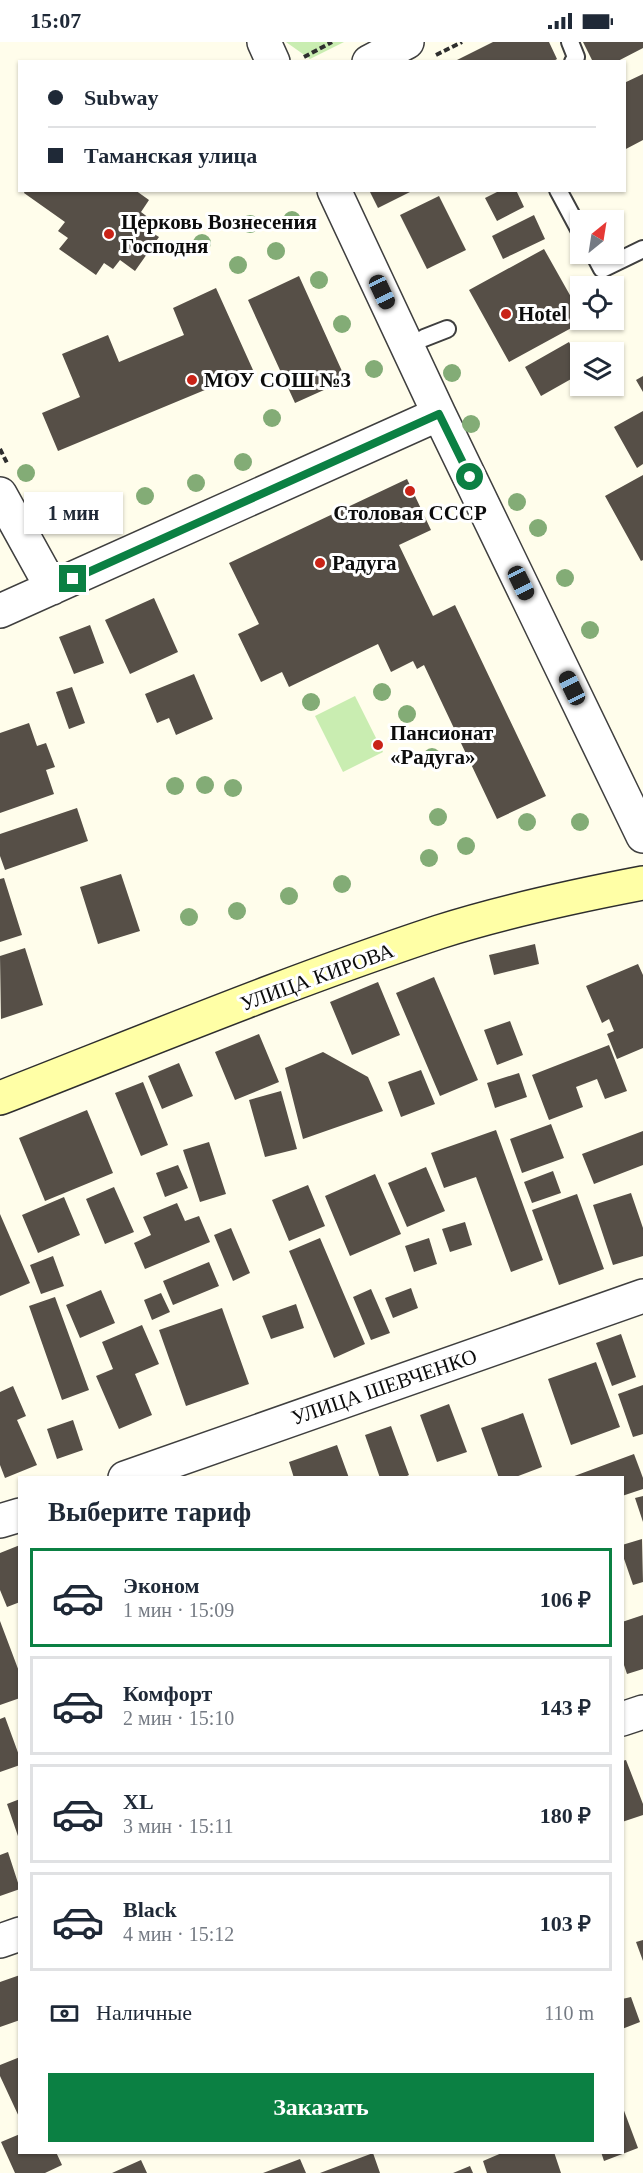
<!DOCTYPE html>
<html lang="ru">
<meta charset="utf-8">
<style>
:root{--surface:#fff;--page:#f2f2f3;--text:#1f2937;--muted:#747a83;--line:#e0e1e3;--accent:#0b8043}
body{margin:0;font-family:"Times New Roman",serif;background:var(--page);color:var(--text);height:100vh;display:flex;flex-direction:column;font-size:22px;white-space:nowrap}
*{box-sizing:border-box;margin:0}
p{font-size:20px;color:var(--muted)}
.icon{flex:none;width:33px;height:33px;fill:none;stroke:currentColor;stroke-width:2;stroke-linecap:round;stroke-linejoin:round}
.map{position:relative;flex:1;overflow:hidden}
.drawer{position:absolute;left:18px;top:1434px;width:606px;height:678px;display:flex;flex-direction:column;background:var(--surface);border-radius:0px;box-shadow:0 2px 4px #0004}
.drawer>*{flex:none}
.top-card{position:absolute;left:18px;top:18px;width:608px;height:132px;border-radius:0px;box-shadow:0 2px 4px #0004;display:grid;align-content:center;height:132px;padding:0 30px;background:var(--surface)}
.needle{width:39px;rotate:30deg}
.fabs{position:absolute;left:570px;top:168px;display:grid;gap:12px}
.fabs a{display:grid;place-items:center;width:54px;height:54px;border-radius:0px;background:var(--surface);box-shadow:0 2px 4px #0004;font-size:30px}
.end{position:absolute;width:27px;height:27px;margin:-14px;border:8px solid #0b8043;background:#fff;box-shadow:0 0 0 3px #fff}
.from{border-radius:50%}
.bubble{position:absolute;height:42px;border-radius:0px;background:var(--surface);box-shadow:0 2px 4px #0004;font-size:20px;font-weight:700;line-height:42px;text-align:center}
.car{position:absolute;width:18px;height:36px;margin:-18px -9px;border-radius:8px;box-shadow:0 0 4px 2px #0007;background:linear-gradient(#222 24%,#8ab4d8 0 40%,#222 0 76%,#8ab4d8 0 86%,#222 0)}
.top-card b{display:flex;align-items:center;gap:21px;height:57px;font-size:22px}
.top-card b+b{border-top:2px solid var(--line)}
.top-card i{width:15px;height:15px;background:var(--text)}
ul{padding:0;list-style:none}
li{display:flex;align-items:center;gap:18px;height:99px;margin:0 12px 9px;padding:0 18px;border:3px solid var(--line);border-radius:0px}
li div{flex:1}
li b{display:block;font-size:22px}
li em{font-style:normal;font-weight:700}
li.active{border-color:var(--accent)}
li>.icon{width:54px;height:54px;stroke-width:1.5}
h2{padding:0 30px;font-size:27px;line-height:72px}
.pay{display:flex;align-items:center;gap:15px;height:66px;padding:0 30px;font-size:22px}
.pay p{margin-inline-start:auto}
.button{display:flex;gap:12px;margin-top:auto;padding:12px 30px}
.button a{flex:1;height:69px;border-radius:0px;background:var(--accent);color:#fff;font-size:24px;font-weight:700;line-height:69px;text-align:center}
.status{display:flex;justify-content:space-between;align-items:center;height:42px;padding:0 30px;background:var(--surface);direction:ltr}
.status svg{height:16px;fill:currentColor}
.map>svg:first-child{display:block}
.green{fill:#c9edb1}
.building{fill:#564f47}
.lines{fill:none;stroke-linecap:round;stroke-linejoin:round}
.service-casing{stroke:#3f3f3f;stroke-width:20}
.minor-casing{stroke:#3f3f3f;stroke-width:36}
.secondary-casing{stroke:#2e2e2e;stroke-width:36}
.path{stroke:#2e2e2e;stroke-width:4;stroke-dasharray:6 3;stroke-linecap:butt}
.service{stroke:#fff;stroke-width:16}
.minor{stroke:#fff;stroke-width:33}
.secondary{stroke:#ffffa6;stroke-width:33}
.tree{fill:#83ac76}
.route{stroke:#0b8043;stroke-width:8}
.poi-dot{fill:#c92317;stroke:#fff;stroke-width:2}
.labels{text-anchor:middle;stroke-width:6;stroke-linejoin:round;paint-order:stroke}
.poi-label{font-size:21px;font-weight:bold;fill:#0c0c0c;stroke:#fff;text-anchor:start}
.street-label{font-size:21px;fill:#0c0c0c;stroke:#fff}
</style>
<div class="status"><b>15:07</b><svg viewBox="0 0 49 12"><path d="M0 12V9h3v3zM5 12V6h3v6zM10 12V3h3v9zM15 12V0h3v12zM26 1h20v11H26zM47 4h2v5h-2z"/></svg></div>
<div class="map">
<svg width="643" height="2131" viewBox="0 0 643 2131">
<rect width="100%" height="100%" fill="#fffdeb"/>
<path class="green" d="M286,0H344L310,17Z
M355,654L383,710L343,730L315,674Z"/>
<path class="building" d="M493,0H549L557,17L552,20H453Z
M583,0H643V6L616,20H593Z
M643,32V98L624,108V41Z
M25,148H135L149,158L141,170L149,176L143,185L159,195L135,229L120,218L113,227L104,221L96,233L59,207L68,196L58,189L65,180L24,151Z
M369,148H414L378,166Z
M501,148H516L524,165L497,179L485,156Z
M439,154L466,208L427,227L400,173Z
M534,173L545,197L503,217L492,194Z
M544,207L580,271V278H586L509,320L469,248Z
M299,234L346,338L295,361L248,258Z
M216,246L253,328L58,409L42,371L80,355L62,312L108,293L119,320L184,293L173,266Z
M569,300L580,321V332L541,354L525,325Z
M643,334V350L636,338Z
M643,369V422L637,426L614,385Z
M643,433V518L641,519L605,454Z
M407,437L431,488L399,503L433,574L455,563L546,754L497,777L424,623L417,627L413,619L391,630L378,602L289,645L282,630L261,640L238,592L259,582L229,521Z
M154,556L178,610L130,632L105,578Z
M90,583L104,621L74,632L59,595Z
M194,632L213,677L176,693L169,676L157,681L145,652Z
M72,645L85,681L69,687L56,650Z
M29,681L37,704L46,701L55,725L46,728L54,752L0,771V691Z
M77,766L88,799L5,828L0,814V792Z
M121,832L140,889L98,902L80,845Z
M4,836L22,893L0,900V837Z
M535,902L539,922L494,933L489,913Z
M25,906L43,963L1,977L0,914Z
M638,922L643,933V1006L617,1017L607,992L614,989L609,977L602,981L586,944Z
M434,935L478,1038L440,1054L396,951Z
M378,940L400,993L352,1013L330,960Z
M510,979L523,1013L497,1023L484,988Z
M259,992L279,1040L235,1058L215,1010Z
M609,1003L627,1049L605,1057L597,1037L576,1045L583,1065L549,1078L532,1033Z
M323,1010L368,1035L383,1069L303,1097L285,1026Z
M179,1021L193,1054L162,1067L148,1034Z
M421,1028L435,1062L401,1075L388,1040Z
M519,1031L527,1055L495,1066L487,1041Z
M143,1040L168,1103L141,1114L115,1051Z
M281,1049L297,1107L265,1115L249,1058Z
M87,1068L113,1131L45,1159L19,1096Z
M551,1082L564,1116L522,1131L510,1097Z
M496,1088L543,1218L511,1230L476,1135L444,1146L431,1111Z
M643,1089V1123L594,1142L582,1112Z
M209,1100L226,1152L200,1160L183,1108Z
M178,1123L188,1146L165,1155L156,1131Z
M426,1125L445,1169L407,1185L388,1141Z
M553,1129L561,1151L532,1161L524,1140Z
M375,1132L401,1192L350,1214L325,1154Z
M308,1143L325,1184L289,1199L272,1158Z
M114,1145L134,1190L105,1202L86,1157Z
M631,1151L643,1186V1214L613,1223L593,1163Z
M577,1152L604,1227L559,1243L532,1168Z
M64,1155L80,1193L38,1211L22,1173Z
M177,1161L185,1179L199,1174L210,1200L145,1227L134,1201L151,1193L143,1175Z
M0,1172L30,1241L0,1254Z
M465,1180L472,1203L450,1210L442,1187Z
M231,1186L250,1231L233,1239L214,1193Z
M320,1196L365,1302L334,1316L289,1209Z
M429,1196L437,1222L414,1230L405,1204Z
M53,1214L64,1244L41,1252L30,1223Z
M209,1220L219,1244L173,1263L163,1239Z
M411,1246L418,1266L393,1276L385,1256Z
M371,1247L390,1291L371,1298L353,1255Z
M101,1248L115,1281L80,1296L66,1263Z
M161,1251L170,1270L152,1278L144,1258Z
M55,1255L89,1348L62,1358L29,1264Z
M296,1262L304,1286L271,1297L262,1274Z
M222,1266L249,1342L186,1364L159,1288Z
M142,1283L159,1322L135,1332L152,1373L119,1387L96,1334L113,1327L102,1300Z
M621,1292L636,1335L612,1344L596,1301Z
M596,1320L620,1385L571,1403L548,1337Z
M643,1343V1392L633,1395L618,1352Z
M13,1344L26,1374L17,1378L37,1423L5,1436L0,1423V1350Z
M449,1362L467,1410L437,1420L420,1373Z
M523,1371L542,1425L513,1436H499L481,1386Z
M73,1378L83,1408L57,1417L47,1387Z
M391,1384L409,1433L403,1436H380L365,1393Z
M337,1403L349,1436H294L289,1420Z
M634,1412L643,1436V1447L622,1454V1436H569Z
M643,1454V1480L635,1456Z
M642,1497L643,1540L633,1543L622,1511V1503Z
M20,1503V1560L7,1565L0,1548V1511Z
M643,1573V1627L627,1632L622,1617V1580Z
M0,1579L20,1632V1656L0,1663Z
M5,1675L20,1716V1723L0,1730V1677Z
M626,1718L643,1762V1773L622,1780V1719Z
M20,1757V1797H19L7,1762Z
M8,1810L20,1847L0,1854V1813Z
M643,1898V1919L636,1900Z
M20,1933V1978L0,1985V1940Z
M631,1955L640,1980L622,1987V1957Z
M20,2015V2077L0,2034V2023Z
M623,2066L638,2106L604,2119L601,2110H622Z
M20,2092V2110H56L62,2123L45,2131H15L1,2100Z
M504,2110H554L561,2131H487L483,2119Z
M373,2111L380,2131H320Z
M300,2117L306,2131H263Z
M141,2118L147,2131H112Z
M470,2124L473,2131H453Z"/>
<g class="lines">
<g class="service-casing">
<path id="service" d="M570,0L576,15L573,20
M558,148L580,189
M594,212L602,227L643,207
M424,296L447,287"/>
</g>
<g class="minor-casing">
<path id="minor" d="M264,0L273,20
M369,20L407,0
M334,148L439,372L643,794
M0,452L52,546
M0,569L439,372
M125,1436L643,1254
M0,1479L20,1473
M622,1677L643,1670
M0,1899L20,1892"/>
</g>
<g class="secondary-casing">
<path id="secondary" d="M0,1056C146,999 291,939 439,890C505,869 575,854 643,841"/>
</g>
<path class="path" d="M436,13L462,0
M304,15L332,0
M0,407L8,423"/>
<use href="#service" class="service"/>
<use href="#minor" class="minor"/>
<use href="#secondary" class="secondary"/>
</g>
<g class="tree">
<circle cx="292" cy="178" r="9"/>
<circle cx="250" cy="182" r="9"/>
<circle cx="202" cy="201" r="9"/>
<circle cx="276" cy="209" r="9"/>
<circle cx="238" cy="223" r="9"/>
<circle cx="319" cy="238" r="9"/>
<circle cx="342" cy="282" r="9"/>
<circle cx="374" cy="327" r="9"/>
<circle cx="452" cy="331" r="9"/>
<circle cx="272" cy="376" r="9"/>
<circle cx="471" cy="382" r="9"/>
<circle cx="243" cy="420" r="9"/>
<circle cx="26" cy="431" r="9"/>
<circle cx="196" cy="441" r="9"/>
<circle cx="145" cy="454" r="9"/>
<circle cx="111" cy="460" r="9"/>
<circle cx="517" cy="460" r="9"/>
<circle cx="538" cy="486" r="9"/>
<circle cx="565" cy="536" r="9"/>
<circle cx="590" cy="588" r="9"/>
<circle cx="382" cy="650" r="9"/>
<circle cx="311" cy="660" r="9"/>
<circle cx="407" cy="672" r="9"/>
<circle cx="432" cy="715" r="9"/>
<circle cx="205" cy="743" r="9"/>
<circle cx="175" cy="744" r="9"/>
<circle cx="233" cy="746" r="9"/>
<circle cx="438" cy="775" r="9"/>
<circle cx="527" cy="780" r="9"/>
<circle cx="580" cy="780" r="9"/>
<circle cx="466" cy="804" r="9"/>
<circle cx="429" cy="816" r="9"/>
<circle cx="342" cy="842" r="9"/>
<circle cx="289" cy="854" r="9"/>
<circle cx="237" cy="869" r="9"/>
<circle cx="189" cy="875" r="9"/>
</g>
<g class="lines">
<path class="route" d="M73,537L439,372L470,435"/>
</g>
<g class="poi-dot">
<circle cx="109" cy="192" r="6"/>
<circle cx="506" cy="272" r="6"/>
<circle cx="192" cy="338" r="6"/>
<circle cx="410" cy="449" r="6"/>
<circle cx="320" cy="521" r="6"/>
<circle cx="378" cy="703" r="6"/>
</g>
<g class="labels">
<g class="poi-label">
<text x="121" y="187">Церковь Вознесения<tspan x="121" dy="24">Господня</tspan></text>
<text x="518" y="279">Hotel</text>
<text x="204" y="345">МОУ СОШ №3</text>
<text x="410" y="478" text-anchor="middle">Столовая СССР</text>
<text x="332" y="528">Радуга</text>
<text x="390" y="698">Пансионат<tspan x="390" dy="24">«Радуга»</tspan></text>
</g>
<g class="street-label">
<text transform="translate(317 935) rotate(-20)" y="7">УЛИЦА КИРОВА</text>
<text transform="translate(384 1345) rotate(-19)" y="7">УЛИЦА ШЕВЧЕНКО</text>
</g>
</g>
</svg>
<div class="fabs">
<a><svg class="needle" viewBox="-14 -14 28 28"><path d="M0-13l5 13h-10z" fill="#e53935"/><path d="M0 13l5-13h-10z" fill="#747a83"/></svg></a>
<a><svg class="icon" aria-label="locate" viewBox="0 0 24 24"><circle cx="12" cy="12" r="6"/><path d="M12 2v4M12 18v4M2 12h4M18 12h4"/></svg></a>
<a><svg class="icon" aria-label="layers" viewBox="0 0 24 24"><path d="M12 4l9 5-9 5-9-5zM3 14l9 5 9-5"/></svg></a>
</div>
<i class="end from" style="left:470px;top:435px"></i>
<i class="end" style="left:73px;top:537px"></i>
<div class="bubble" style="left:24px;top:450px;width:99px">1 мин</div>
<i class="car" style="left:382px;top:250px;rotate:155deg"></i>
<i class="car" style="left:521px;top:541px;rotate:154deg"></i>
<i class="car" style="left:572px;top:646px;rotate:334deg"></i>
<div class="top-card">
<b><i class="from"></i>Subway</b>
<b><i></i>Таманская улица</b>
</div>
<section class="drawer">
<h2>Выберите тариф</h2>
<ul>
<li class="active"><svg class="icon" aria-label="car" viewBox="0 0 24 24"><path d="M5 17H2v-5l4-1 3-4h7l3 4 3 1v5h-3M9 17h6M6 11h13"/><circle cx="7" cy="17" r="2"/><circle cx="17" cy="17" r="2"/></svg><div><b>Эконом</b><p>1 мин · 15:09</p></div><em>106 ₽</em></li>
<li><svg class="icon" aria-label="car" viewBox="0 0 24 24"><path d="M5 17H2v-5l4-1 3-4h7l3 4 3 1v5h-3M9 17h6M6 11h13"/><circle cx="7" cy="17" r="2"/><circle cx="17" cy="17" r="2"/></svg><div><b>Комфорт</b><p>2 мин · 15:10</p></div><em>143 ₽</em></li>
<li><svg class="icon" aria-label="car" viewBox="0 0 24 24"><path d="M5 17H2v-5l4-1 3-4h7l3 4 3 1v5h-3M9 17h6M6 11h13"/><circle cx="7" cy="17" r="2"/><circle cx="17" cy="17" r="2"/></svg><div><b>XL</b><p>3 мин · 15:11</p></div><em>180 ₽</em></li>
<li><svg class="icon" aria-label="car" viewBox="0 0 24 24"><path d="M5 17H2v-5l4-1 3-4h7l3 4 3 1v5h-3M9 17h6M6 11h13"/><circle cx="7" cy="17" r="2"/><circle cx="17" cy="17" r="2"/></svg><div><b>Black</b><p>4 мин · 15:12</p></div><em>103 ₽</em></li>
</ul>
<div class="pay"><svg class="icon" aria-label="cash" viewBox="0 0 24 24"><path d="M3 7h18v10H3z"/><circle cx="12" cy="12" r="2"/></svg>Наличные<p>110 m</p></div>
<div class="button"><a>Заказать</a></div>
</section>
</div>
